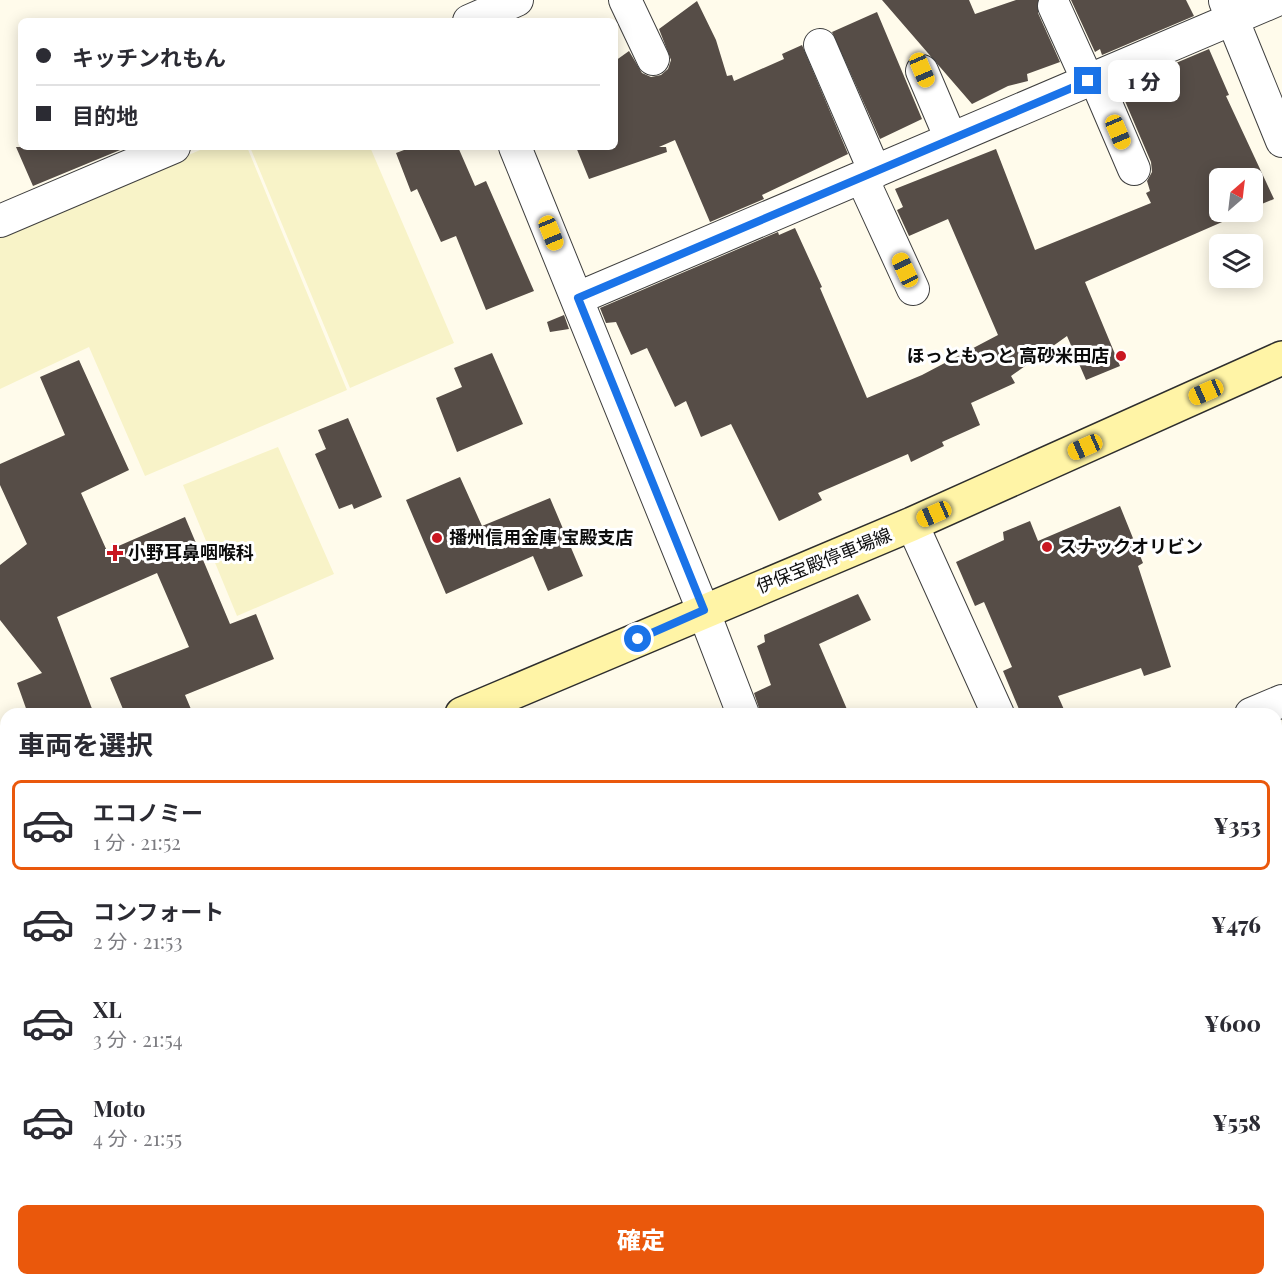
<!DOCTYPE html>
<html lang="ja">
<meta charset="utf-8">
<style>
:root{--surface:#fff;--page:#f2f2f3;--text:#2b2b33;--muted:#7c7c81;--line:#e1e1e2;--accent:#ea580c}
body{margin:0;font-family:"Playfair Display","Noto Sans JP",serif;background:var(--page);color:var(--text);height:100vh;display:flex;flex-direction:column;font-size:22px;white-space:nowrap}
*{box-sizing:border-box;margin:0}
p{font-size:20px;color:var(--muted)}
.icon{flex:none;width:33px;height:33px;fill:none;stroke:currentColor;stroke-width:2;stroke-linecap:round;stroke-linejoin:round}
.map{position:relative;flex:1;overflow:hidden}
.sheet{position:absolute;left:0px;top:708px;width:1282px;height:578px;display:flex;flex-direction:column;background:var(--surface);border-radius:18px 18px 0 0;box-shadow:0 3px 15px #0003}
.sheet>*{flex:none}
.top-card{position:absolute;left:18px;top:18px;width:600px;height:132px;border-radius:9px;box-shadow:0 3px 15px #0003;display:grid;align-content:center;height:132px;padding:0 18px;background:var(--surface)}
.needle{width:39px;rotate:28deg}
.controls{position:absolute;left:1209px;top:168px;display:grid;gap:12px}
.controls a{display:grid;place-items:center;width:54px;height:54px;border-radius:9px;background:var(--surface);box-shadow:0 3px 15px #0003;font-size:30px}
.end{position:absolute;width:27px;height:27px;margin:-14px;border:8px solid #1a73e8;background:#fff;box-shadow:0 0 0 3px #fff}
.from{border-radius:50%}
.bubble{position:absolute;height:42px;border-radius:9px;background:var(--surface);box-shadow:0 3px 15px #0003;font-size:20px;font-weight:800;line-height:42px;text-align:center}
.car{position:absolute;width:18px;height:36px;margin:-18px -9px;border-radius:8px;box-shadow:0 0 4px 2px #0007;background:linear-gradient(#f5c518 24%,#345 0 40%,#f5c518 0 76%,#345 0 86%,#f5c518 0)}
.top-card b{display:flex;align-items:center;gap:21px;height:57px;font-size:22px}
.top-card b+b{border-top:2px solid var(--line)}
.top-card i{width:15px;height:15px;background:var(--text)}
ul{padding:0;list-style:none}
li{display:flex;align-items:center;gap:18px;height:90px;margin:0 12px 9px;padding:0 6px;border:3px solid transparent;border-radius:9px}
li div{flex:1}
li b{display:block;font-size:22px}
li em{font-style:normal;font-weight:800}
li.current{border-color:var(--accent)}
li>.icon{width:54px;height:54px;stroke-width:1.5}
h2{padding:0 18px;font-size:27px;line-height:72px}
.action{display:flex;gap:12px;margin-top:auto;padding:12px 18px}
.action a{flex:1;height:69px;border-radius:9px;background:var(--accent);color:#fff;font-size:24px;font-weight:800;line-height:69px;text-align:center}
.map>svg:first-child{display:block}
.farmland{fill:#f8f3c8}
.pitch{fill:#e3f3c4}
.building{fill:#564d47}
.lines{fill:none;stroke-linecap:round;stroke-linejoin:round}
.minor-casing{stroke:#3f3f3f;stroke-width:34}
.secondary-casing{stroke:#2e2e2e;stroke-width:36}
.minor{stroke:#fff;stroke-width:32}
.secondary{stroke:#fff4a6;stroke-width:33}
.route{stroke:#1a73e8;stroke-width:8}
.poi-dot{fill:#c91721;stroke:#fff;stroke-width:2}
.labels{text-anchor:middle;stroke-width:6;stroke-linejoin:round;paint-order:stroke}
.poi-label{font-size:18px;font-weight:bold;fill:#0c0c0c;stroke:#fff;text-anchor:start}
.street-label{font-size:18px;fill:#0c0c0c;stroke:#fff}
</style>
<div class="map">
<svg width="1282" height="1285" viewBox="0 0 1282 1285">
<rect width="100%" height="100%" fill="#fffbeb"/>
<path class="farmland" d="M207,147H247L347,390L145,476L89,347L0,389V237Z
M250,147H370L454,343L350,388Z
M278,447L334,574L237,616L183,485Z
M0,1022L6,1024V1185L0,1181Z"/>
<path class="pitch" d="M427,1280H644L646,1285H409Z"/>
<path class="building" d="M882,0H969L975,14L1016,0H1038V13L1060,62L1027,74L1028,81L1008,86L972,104Z
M1071,0H1186L1194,16L1102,55L1100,49L1095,52Z
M697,1L716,40L727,76L732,75L734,81L784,59L782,54L802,45L848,154L762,195L764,199L710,222L675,140L659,147H666L667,152L589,179L576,147H615V61L629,51L642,73L651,77L661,75L668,69L671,60L659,29Z
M877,12L922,119L880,139L832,32Z
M1209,49L1229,95L1226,96L1274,199L1252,208V178H1220V212H1245L1085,282L1120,366L1086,380L1067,336L1011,376L1015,383L971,403L980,425L942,442L944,446L911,462L908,454L818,493L822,500L779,521L731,424L701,437L686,401L675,407L647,348L631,355L616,322L606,323L600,308L778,232L779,235L795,228L822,287L820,288L867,398L922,375L998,335L948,219L909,236L897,210L903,207L895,189L996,149L1035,250L1151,203L1146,193L1150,191L1147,181L1152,172L1151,162L1119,87Z
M16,147H125V148L33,186Z
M412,147H458L475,186L486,181L534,291L486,310L456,236L441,242L417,189L411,192L396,153Z
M564,315L569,329L550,332L547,322Z
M492,353L523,424L457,452L436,398L462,387L454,368Z
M79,360L129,470L81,493L107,551L185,517L230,624L256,614L274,659L185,695L193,714H125L110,678L189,647L157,573L57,617L94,714H28L17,683L42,673L0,620V565L27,544L0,485V464L65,435L40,377Z
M348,418L382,497L354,509L352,504L339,509L315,454L326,449L318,430Z
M460,477L482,526L550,498L583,576L548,591L533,556L446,594L406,500Z
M1120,506L1143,563L1138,566L1171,667L1144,676L1141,668L1058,696L1066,714H1021L1003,671L1012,667L984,602L975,606L956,562L1004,540L1003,532L1030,521L1038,541Z
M858,594L871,620L819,644L849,714H761L754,693L771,685L757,646L765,642L764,635Z"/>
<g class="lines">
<g class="minor-casing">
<path id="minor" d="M625,0L653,59
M1225,1L1282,141
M1054,6L1088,81
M469,21L517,0
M820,45L875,172
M922,71L951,139
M1095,78L1134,169
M515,147L703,610L743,714
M862,178L913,289
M0,221L174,147
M578,298L1277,0
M912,524L998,714
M1251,714L1282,701
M0,750L6,763
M1276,1026L1282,1024
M803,1280L805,1285
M1014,1280L1017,1285
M1233,1285L1246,1280"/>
</g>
<g class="secondary-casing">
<path id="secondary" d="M462,714L912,524L1282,358
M0,913L6,911"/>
</g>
<use href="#minor" class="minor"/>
<use href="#secondary" class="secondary"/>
</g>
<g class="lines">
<path class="route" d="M638,639L704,610L578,298L1088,81"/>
</g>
<g class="poi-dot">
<circle cx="1121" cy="356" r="6"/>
<circle cx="437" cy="538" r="6"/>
<circle cx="1047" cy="547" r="6"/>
<path d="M112 544h6v6h6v6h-6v6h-6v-6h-6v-6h6z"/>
</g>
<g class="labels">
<g class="poi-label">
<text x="1109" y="362" text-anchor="end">ほっともっと 高砂米田店</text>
<text x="449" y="544">播州信用金庫 宝殿支店</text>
<text x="1059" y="553">スナックオリビン</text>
<text x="128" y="559">小野耳鼻咽喉科</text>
</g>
<g class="street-label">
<text transform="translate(824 561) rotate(-22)" y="6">伊保宝殿停車場線</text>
</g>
</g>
</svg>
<div class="controls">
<a><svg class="needle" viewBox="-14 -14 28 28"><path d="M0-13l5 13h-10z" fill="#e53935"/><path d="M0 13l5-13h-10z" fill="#7c7c81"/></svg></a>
<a><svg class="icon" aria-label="layers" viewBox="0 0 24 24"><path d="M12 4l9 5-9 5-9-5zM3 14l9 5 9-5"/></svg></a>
</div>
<i class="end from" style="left:638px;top:639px"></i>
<i class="end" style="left:1088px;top:81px"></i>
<div class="bubble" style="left:1108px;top:60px;width:72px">1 分</div>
<i class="car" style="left:922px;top:70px;rotate:157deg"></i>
<i class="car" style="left:1118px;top:132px;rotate:157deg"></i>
<i class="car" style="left:551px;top:233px;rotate:158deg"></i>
<i class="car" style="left:905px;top:270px;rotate:335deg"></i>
<i class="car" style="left:1206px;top:392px;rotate:246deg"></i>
<i class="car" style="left:1085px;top:447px;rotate:246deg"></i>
<i class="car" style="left:934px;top:514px;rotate:246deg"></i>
<div class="top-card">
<b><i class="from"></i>キッチンれもん</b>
<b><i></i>目的地</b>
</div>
<section class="sheet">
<h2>車両を選択</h2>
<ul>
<li class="current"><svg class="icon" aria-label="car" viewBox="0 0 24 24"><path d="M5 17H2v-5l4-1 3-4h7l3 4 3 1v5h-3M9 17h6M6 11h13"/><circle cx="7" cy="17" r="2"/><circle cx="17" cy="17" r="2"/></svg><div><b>エコノミー</b><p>1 分 · 21:52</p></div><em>¥353</em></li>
<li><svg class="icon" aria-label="car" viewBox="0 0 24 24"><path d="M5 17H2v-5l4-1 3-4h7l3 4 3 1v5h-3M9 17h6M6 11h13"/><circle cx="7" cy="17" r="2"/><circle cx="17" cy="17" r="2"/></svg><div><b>コンフォート</b><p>2 分 · 21:53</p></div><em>¥476</em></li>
<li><svg class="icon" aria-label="car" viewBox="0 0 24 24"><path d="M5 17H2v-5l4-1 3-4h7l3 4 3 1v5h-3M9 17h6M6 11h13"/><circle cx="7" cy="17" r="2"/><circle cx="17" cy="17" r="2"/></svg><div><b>XL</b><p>3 分 · 21:54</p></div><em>¥600</em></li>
<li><svg class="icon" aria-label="car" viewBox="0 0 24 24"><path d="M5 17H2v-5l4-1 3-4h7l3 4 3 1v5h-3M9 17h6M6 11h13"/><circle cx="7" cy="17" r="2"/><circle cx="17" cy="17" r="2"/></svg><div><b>Moto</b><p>4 分 · 21:55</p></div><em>¥558</em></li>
</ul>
<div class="action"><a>確定</a></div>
</section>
</div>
